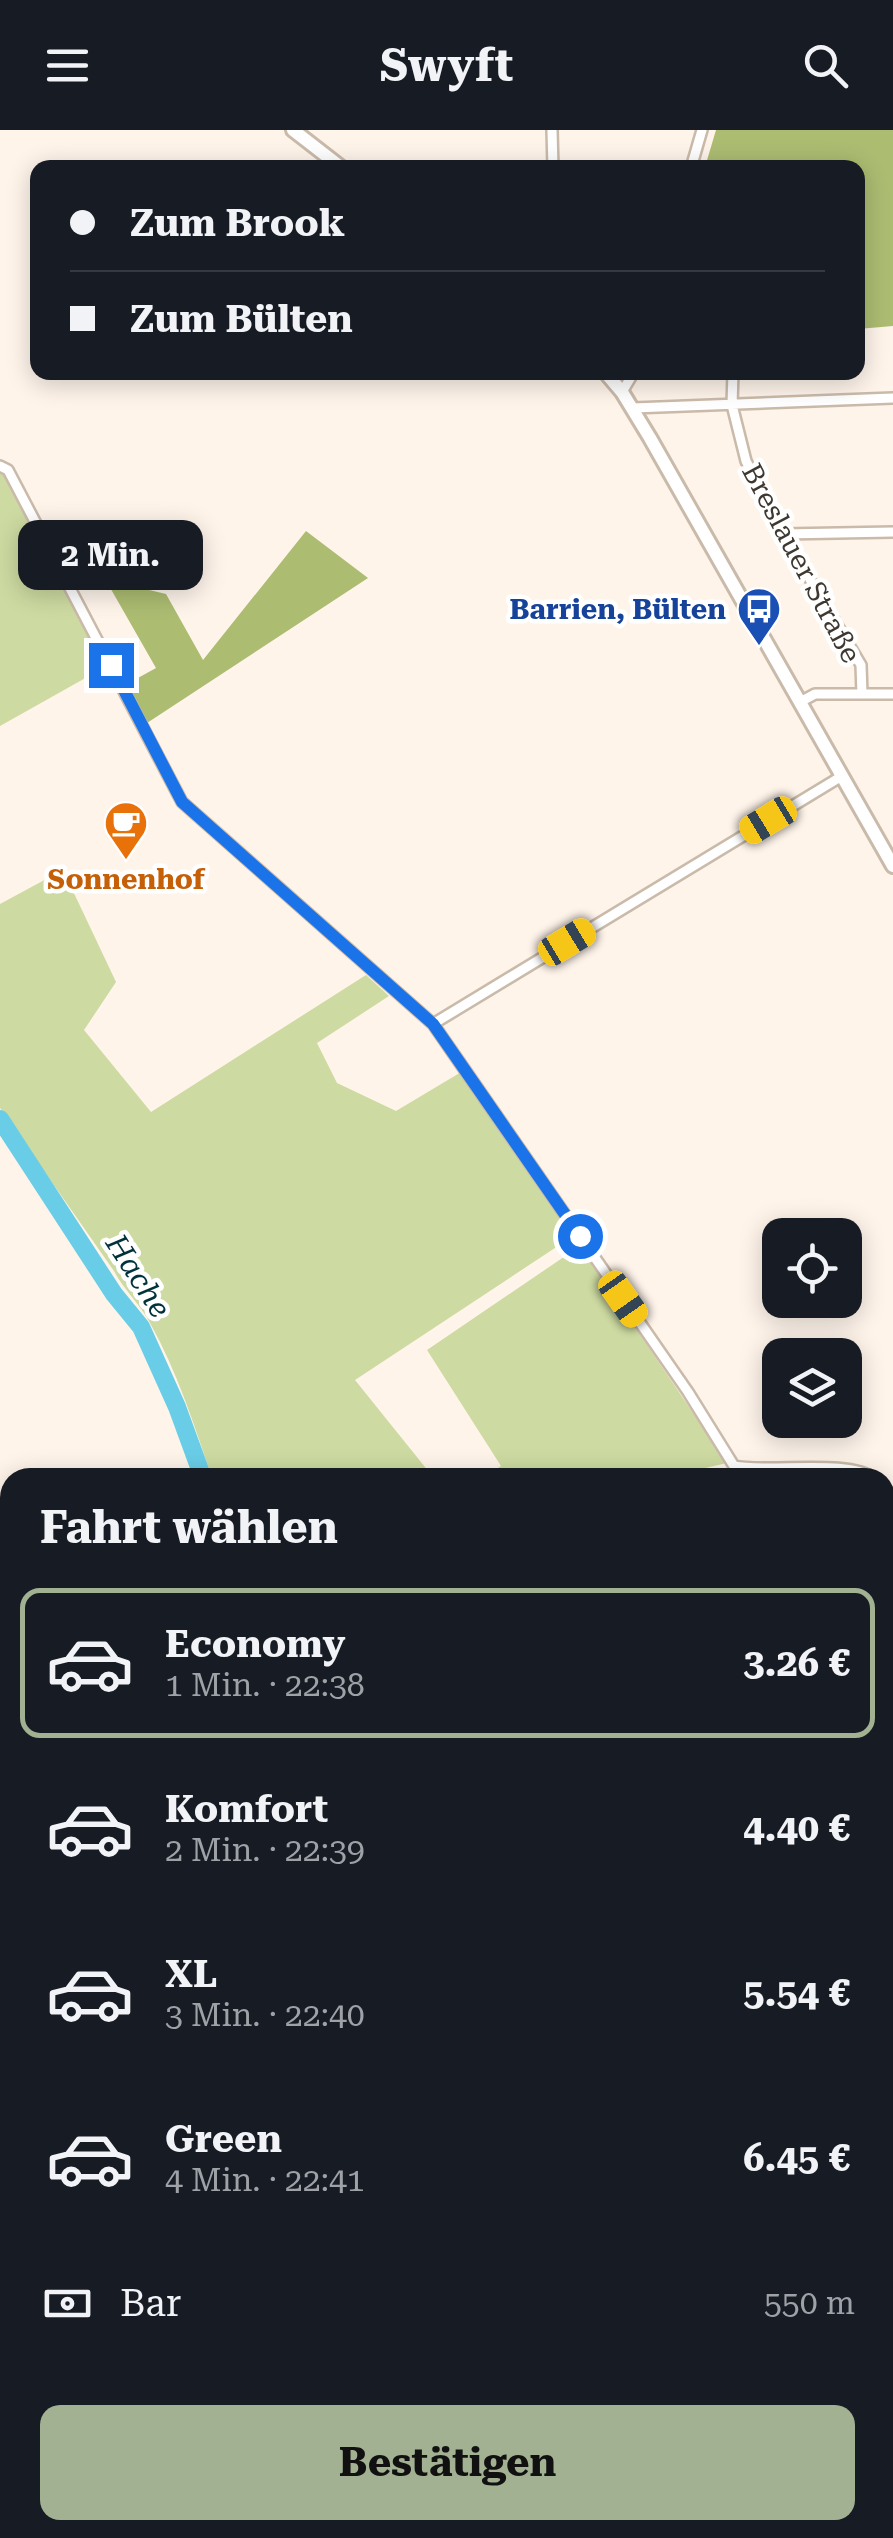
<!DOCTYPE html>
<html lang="de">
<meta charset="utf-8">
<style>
:root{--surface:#171b24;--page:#20242c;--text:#f1f3f6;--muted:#9ea1a6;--line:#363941;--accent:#a2b191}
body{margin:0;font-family:"Roboto Serif",serif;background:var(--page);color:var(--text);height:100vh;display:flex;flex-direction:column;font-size:38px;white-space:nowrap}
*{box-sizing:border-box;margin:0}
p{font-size:32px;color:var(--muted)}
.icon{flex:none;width:55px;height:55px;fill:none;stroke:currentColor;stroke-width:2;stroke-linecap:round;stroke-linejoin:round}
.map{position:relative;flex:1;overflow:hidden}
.panel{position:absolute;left:0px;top:1338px;width:895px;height:1072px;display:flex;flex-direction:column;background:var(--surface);border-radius:30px 30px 0 0;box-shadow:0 5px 25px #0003}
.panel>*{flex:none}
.guide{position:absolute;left:30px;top:30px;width:835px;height:220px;border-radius:20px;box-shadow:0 5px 25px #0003;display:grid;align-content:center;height:220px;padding:0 40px;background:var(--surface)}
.fabs{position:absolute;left:762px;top:1088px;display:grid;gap:20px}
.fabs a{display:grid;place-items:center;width:100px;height:100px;border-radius:20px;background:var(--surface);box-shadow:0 5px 25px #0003;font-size:50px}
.end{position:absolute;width:45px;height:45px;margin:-22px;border:12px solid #1a73e8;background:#fff;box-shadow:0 0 0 5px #fff}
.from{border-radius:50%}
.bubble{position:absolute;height:70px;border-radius:20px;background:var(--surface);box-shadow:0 5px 25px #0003;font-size:32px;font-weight:700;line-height:70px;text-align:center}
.car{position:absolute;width:30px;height:60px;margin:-30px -15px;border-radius:12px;box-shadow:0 0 8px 2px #0007;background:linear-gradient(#f5c518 24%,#345 0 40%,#f5c518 0 76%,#345 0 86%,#f5c518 0)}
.guide b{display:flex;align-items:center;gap:35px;height:95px;font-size:38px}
.guide b+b{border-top:2px solid var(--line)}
.guide i{width:25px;height:25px;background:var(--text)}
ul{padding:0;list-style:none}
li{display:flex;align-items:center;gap:30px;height:150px;margin:0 20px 15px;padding:0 20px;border:5px solid transparent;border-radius:20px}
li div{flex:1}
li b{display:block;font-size:38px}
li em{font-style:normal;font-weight:700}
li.selected{border-color:var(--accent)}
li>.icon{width:90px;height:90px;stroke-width:1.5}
h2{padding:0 40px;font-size:45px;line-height:120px}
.pay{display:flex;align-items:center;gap:25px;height:110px;padding:0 40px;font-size:38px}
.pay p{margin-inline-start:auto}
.primary-button{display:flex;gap:20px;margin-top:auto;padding:20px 40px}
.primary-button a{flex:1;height:115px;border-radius:20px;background:var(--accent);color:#111;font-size:40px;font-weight:700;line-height:115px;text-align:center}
header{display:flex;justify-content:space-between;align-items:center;height:130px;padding:0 40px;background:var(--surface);font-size:45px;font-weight:700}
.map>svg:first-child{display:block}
.built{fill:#fee8d1}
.green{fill:#cddaa1}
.forest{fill:#acbc71}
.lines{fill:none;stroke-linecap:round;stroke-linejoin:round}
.river{stroke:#6acde7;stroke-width:18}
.minor-casing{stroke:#cabaaa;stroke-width:14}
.secondary-casing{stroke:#cabaaa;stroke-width:18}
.minor{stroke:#fff;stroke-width:9}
.secondary{stroke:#fff;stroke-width:12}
.rail{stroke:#645d56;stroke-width:2.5;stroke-dasharray:15 8;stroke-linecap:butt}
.route{stroke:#1a73e8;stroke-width:12}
.labels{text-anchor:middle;stroke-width:9;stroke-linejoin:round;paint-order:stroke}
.street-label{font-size:28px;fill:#3e3831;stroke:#fff}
.transit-label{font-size:28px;font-weight:bold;fill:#164399;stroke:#fff;text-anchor:end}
.food-label{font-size:28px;font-weight:bold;fill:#c56008;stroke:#fff}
.water-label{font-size:30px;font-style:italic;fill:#00323c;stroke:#fff}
</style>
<header><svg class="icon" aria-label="menu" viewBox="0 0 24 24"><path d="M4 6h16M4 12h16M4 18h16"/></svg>Swyft<svg class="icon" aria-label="search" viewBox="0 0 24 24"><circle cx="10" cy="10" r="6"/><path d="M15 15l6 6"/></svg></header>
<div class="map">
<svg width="893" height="2408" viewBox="0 0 893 2408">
<rect width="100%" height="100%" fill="#fef4ea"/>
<path class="built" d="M0,1956L10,1962V2094L0,2087Z
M482,2400H580L585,2408H494Z"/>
<path class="green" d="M0,342L5,345L105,537L0,596Z
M63,740L116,852L84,900L151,982L366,845L389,866L317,913L337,953L396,981L463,941L572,1104L570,1108L355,1250L433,1347H212C194,1295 177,1241 150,1193C140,1174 124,1160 114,1141L0,978V774Z
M580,1116L727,1333L692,1341L682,1347H484L501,1336L427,1220Z
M0,1761L10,1773V1876L0,1887Z
M893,2200V2408H871L865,2400H885V2203Z"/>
<path class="forest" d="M716,0H893V196L858,199V38L705,37Z
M306,401L368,448L147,593L127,554L156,538L108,454L120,453L166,464L203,530Z"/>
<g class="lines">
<path class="river" d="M0,989L114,1164L141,1197L177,1277L203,1348
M885,2167H893"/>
<g class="minor-casing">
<path id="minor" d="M552,0L553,38
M691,38L702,0
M733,242L732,275L746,331L783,404L861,535L862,564
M622,262L634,242
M633,278L893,268
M0,336L8,340L182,672L433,894L688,1262L734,1336C766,1343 852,1329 872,1348
M783,404L893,402
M800,572L815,564H893
M433,894L842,646
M885,1607L893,1605
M885,1614L893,1662
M885,1725L893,1720
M885,1880L893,1885
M0,1912L10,1918
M0,2188L10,2193
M885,2192L893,2189
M392,2400L407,2408
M665,2408L668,2400"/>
</g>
<g class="secondary-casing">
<path id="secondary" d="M293,0L342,38
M605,242L622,262L650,308L893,736"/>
</g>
<use href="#minor" class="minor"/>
<use href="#secondary" class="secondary"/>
<path class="rail" d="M0,2009L10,2016
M0,2037L10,2044
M0,2073L10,2080
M506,2400L518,2408
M533,2400L545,2408"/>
</g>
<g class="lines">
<path class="route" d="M111,535L182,672L433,894L580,1106"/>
</g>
<defs>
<g id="bus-pin" transform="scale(2.25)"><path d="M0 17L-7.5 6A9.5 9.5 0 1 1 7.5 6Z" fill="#1a4fb4" stroke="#fff"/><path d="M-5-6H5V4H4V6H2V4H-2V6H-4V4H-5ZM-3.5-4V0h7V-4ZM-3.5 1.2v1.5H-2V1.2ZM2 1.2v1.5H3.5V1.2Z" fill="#fff"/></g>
<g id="cafe-pin" transform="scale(2.25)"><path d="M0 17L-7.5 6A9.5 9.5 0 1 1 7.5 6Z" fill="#e8710a" stroke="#fff"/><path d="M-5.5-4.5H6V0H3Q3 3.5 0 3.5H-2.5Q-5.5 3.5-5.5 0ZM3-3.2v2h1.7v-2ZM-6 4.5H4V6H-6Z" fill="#fff"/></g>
</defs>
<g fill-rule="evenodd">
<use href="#bus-pin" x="759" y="479"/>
<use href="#cafe-pin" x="126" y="693"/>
</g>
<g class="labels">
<g class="street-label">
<text transform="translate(802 433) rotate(62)" y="10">Breslauer Straße</text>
</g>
<g class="transit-label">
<text x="726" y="489">Barrien, Bülten</text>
</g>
<g class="food-label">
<text x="126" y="759">Sonnenhof</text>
</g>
<g class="water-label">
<text transform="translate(138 1146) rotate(57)" y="10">Hache</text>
</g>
</g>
</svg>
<div class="fabs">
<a><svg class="icon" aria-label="locate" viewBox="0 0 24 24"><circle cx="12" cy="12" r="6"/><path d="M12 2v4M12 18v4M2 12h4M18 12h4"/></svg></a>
<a><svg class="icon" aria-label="layers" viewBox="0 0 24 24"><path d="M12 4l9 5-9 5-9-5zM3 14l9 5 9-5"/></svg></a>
</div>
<i class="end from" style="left:580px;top:1106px"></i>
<i class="end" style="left:111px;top:535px"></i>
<div class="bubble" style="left:18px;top:390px;width:185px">2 Min.</div>
<i class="car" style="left:768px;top:690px;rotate:239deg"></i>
<i class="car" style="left:567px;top:812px;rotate:59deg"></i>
<i class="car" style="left:623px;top:1169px;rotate:145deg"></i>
<div class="guide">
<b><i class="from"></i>Zum Brook</b>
<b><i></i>Zum Bülten</b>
</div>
<section class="panel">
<h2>Fahrt wählen</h2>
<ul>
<li class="selected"><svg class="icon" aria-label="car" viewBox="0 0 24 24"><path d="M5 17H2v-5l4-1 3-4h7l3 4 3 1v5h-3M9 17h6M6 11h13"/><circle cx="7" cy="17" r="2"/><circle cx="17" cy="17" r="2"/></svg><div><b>Economy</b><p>1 Min. · 22:38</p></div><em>3.26 €</em></li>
<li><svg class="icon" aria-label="car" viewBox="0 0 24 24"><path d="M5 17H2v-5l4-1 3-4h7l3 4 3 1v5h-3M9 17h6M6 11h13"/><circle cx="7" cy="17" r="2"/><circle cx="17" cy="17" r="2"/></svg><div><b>Komfort</b><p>2 Min. · 22:39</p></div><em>4.40 €</em></li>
<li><svg class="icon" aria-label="car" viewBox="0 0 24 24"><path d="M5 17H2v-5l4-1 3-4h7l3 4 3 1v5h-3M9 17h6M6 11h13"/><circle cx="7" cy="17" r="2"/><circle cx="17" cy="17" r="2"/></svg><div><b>XL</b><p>3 Min. · 22:40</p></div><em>5.54 €</em></li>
<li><svg class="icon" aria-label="car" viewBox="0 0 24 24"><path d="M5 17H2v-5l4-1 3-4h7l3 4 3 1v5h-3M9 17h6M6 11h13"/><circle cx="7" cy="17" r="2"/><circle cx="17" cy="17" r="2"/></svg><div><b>Green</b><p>4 Min. · 22:41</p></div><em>6.45 €</em></li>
</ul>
<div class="pay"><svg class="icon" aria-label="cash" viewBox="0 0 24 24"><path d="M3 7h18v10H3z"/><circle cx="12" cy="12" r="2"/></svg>Bar<p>550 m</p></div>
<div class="primary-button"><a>Bestätigen</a></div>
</section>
</div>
